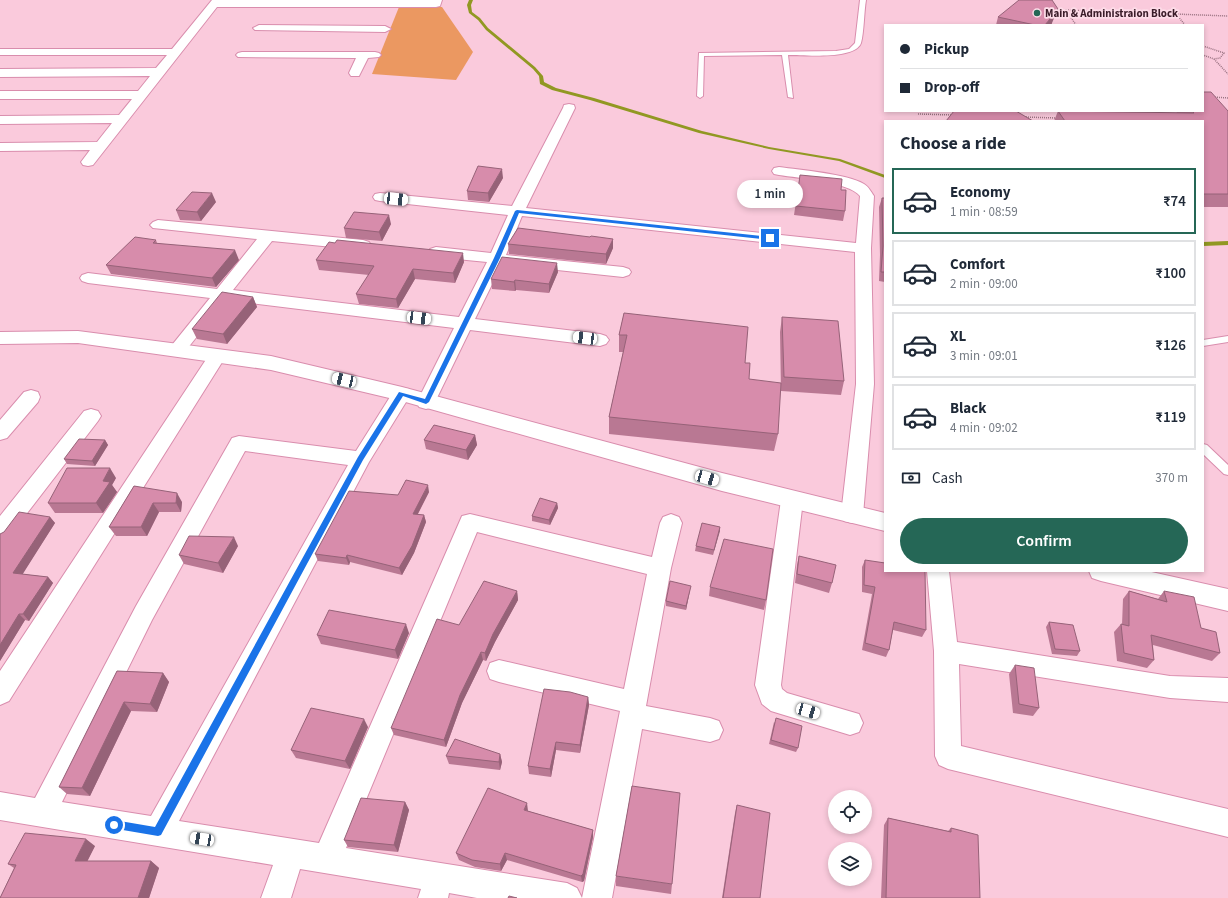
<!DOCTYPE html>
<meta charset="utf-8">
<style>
:root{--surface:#fff;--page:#f2f2f3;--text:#1f2937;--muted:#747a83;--line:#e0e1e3;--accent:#256756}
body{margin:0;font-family:"Source Sans 3",sans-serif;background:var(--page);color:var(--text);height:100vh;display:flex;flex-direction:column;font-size:15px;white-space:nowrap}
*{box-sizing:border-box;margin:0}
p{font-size:13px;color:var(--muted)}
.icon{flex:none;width:22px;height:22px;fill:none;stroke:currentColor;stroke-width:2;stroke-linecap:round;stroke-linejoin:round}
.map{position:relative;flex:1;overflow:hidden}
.panel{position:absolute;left:884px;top:120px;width:320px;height:452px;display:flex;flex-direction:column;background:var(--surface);border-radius:0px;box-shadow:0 2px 6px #0003}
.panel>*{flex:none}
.top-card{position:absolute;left:884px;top:24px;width:320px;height:88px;border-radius:0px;box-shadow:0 2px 6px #0003;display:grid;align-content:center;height:88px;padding:0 16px;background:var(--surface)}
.fabs{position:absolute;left:828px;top:790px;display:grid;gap:8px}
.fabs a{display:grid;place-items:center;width:44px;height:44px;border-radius:50%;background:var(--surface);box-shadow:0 2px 6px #0003;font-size:20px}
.end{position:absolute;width:18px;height:18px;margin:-9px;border:5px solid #1a73e8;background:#fff;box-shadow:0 0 0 2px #fff}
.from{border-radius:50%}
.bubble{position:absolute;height:28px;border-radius:14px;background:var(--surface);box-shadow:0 2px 6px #0003;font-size:13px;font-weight:600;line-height:28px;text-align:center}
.car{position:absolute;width:12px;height:24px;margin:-12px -6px;border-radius:5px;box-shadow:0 0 3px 1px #0007;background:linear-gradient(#fff 24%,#345 0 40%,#fff 0 76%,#345 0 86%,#fff 0)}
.top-card b{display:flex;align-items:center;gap:14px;height:38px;font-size:15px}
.top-card b+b{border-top:1px solid var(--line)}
.top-card i{width:10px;height:10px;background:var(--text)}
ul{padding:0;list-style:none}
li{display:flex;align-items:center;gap:12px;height:66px;margin:0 8px 6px;padding:0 8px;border:2px solid var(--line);border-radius:0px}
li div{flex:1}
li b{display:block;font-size:15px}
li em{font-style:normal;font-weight:600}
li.on{border-color:var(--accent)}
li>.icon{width:36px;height:36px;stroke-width:1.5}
h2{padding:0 16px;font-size:18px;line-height:48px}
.pay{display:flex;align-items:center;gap:10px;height:44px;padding:0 16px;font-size:15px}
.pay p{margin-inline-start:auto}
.cta{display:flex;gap:8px;margin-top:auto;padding:8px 16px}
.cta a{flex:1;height:46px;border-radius:24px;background:var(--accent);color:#fff;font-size:16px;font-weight:600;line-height:46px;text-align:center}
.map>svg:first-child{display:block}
.green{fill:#eb9861}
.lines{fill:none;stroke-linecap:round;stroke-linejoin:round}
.stream{fill:#919822;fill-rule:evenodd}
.lane-casing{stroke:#d98dad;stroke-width:2}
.street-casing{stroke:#d98dad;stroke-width:2}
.secondary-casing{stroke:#d98dad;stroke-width:2}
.path{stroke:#9b7483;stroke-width:1.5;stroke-dasharray:1 1;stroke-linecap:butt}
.lane{fill:#fff;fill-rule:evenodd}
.street{fill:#fff;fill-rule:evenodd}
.secondary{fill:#fff;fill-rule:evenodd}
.wall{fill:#b97893}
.shaded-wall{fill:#966278}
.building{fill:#d78cab;stroke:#966278}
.route{fill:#1a73e8}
.poi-dot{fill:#256756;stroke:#fddce8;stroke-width:1.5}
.labels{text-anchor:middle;stroke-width:3.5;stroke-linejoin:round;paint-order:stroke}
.far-poi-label{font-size:11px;font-weight:bold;fill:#3a1c29;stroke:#fddce8;text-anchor:start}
</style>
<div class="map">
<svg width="1228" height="898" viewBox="0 0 1228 898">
<rect width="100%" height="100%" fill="#facadc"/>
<path class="green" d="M399,7H442L473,52L456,80L372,74Z"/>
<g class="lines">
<path class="stream" d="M469,0H473L471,5L472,12L480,18L488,28L535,67L543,76L544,82L556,88L594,98L702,131L769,147L840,159L885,175V178L839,161L769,149L699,133L590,100L552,90L540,84L539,76L533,69L486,30L478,20L469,13L467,5Z
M1228,241V245L1203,246V242Z"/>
<g class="lane-casing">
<path id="lane" d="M860,0H866C864,11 864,33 861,43C855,60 804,55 788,55L793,98L788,97L782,55L704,56L703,96L700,98L697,96L699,53L836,51L849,49L855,43Z
M1228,336V342L1203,346V340Z
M1203,444L1207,445L1228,465V475L1224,474L1203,454Z"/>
</g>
<g class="street-casing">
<path id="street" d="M212,0H442L440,6L436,7H217L93,165L88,166L83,165L81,162L90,150L0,151V143L97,142L112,123L0,124V116L119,115L132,99H0V91H138L150,76L0,77V69L156,68L167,55H0V49H172Z
M259,25L385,26L391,29L385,32L255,30L253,28Z
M242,52H375L379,53L381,55L379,57L368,58L359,76H351L349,73L356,58L238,57L236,55L238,53Z
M569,104L574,105L575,108L526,208L856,243L860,196C849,182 798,178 779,175L774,174L772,171L774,168L779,167C800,170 848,174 864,184C869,187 871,192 874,196L871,248L874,384L863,515L860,521L852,523L844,521L841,515L856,384L855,252L522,216L506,255L623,267L629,269L631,272L629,275L623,277L502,264L475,319L600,334L606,336L609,340L606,344L600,346L470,330L435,402L433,407L426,409L419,407L417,402L454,328L226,300L183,354L177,356L171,354L168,350L210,298L88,283L82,281L80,278L82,275L88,273L217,289L257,239L153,228L150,225L153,222L158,220L363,240L369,242L371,245L369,248L363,250L272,241L233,290L459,317L487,262L436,257L430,255L428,252L430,249L436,247L491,253L508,215L380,201L375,200L373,197L375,194L380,193L512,206L563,108L564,105Z
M217,350L223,352L226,356L9,701L0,705V671L211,352Z
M402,388L409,389L411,394L369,462L179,821L319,843L462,516L470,514L652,557L660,523L663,517L671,514L679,517L682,523L671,568L646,706L710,718L719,721L723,730L719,739L710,742L642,729L612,898H582L620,711L499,682L490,679L487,671L490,663L499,660L624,689L647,574L477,532L346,848L567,883L577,888L582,898H477L449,893L448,898H418L421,889L300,869L291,898H261L273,865L0,820V792L35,798L136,606L232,438L239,436L356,451L395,389ZM245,451L348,465L151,816L62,802L152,620Z
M31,390L38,392L40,397L38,402L7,438L0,440V420L24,392Z
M91,409L98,411L101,416L98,421L8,538L0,541V516L84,411Z
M792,492L799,494L803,500L781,685L782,689L787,693L859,714L863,723L859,732L850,735L771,711L762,704L755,685L781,500L785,494Z
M927,571H949L957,642L1170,676L1228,678V702L1170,698L959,664L961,746L1228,809V837L948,769L939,765L935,756L934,651Z"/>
</g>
<g class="secondary-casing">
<path id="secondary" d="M78,331L271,356L402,387L722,473L885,513V531L722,491L402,401L271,370L78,343L0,344V332Z
M1089,571H1147L1228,589V611L1101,581L1092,578Z"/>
</g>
<path class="path" d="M1177,15L1185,25
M1076,25L1066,10L1228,16
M1203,46L1224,53L1220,58L1214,59L1203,55
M1214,59L1228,74
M1213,97L1228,98
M918,114L953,115
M1024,117L1057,118"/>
<use href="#lane" class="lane"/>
<use href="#street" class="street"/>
<use href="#secondary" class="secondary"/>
</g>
<path class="wall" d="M998,17L1052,23L1051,25H996Z
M1058,111L1177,113L1176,111H1228V207H1203V121H1054Z
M800,175L841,190L845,211L843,221L794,215Z
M503,178L489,202L468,200L467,191Z
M882,198H885V282L879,281L880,255L879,207Z
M216,202L201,221L180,220L176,210Z
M391,224L382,241L346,238L344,228Z
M590,237L613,248L606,264L509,254L508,244Z
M156,240L157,243L239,260L216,287L111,274L106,265Z
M316,260L464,262L455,283L415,279L398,308L359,304L356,294L369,275L319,270Z
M558,272L549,293L516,290L515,291L492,289L491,279Z
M253,297L257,307L227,344L197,339L192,329Z
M624,313L745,363L749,379L778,434L774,451L609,434V417L623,352H619V335Z
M782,317L844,381L841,395L781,391L780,332Z
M475,435L477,445L468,460L426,449L424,440Z
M105,440L108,445L95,466L67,464L64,459Z
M116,478L112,485L117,492L103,513H55L48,503Z
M134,486L182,502L181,512H159L147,536H116L109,527Z
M429,492L418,514L424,515L426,522L414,553L402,575L350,562L349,565L318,561L315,554L398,495Z
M557,503L558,508L550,525L532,521V516Z
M50,517L55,523L22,574L48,577L53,583L29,621L25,620L0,661L4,532Z
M720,527L713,555L695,551L696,546Z
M238,546L223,573L184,564L179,555Z
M799,556L832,583L829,593L795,583L797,565Z
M865,560L926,630L922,637L893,630L889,650L886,657L862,650L872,594L862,592V567Z
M710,587L766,600L764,610L709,596Z
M690,590L686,610L666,606V601Z
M517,591L518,600L495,642L486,661L483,660L462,703L446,747L394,735L391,728L459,625Z
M1129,591L1158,599L1164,591L1201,628L1220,653L1212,661L1153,645L1154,660L1147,668L1117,661L1114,632L1121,624L1122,625L1123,599Z
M1049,622L1080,651L1077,656L1052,654L1046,627Z
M409,633L398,659L321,644L317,635Z
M1015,665L1039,708L1033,716L1013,713L1009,674Z
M117,671L163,673L169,682L157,712L131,711L90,796L67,794L59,787Z
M588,697L589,705L580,753L556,750L551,777L529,774L528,766Z
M774,722L798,748L796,752L769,744Z
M368,727L350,769L296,758L291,750Z
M500,754L502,762L500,770L449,764L446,756Z
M405,802L409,810L398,852L348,847L344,840Z
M737,805L760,898H722L735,813Z
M528,811L593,830V837L584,881L582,882L507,860L501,871L475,867L459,860L456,853Z
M888,818L948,831L951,828L980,898H881L884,825Z
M95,846L87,861H151L159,868L149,898H0L14,868L8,864Z
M616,876L672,884L671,894L616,886Z"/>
<path class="shaded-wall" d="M1058,9L1052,23L1051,25H1045Z
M502,169L503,178L489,202L488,193Z
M212,193L216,202L201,221L197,212Z
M389,215L391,224L382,241L379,232Z
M613,239V248L606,264V254Z
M235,250L239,260L216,287L212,278Z
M463,253L464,262L455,283L453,273Z
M557,263L558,272L549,293V284Z
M413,269L415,279L398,308L396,299Z
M515,280L516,290L515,291L514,282Z
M253,297L257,307L227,344L223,334Z
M475,435L477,445L468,460L466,450Z
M105,440L108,445L95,466L92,461Z
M110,468L116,478L112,485L117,492L103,513L96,503L103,481Z
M428,485L429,492L414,521L413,514Z
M177,493L182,502L181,512L176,503Z
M153,503L159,512L147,536L141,527Z
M557,503L558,508L550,525L549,520Z
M424,515L426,522L414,553L402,575L399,568Z
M50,517L55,523L19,580L13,573Z
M720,527V531L713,555L714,550Z
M234,537L238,546L223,573L218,563Z
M347,555L350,562L349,565L346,558Z
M48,577L53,583L29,621L23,614Z
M691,586L690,590L686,610V606Z
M517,591L518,600L495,642L486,661L485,653L493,634Z
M19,614L25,620L0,661V645Z
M406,624L409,633L398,659L395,650Z
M481,652L483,660L462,703L446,747L444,740L460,695Z
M163,673L169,682L157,712L150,704Z
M588,697L589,705L580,753V745Z
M124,702L131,711L90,796L82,788Z
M364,719L368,727L350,769L345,761Z
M556,742V750L551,777L550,769Z
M500,754L502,762L500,770L499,762Z
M405,802L409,810L398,852L394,845Z
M527,803L528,811L524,810Z
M593,830V837L584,881L582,882L581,876Z
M86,839L95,846L84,868L75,861Z
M505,853L507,860L501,871L500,864Z
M151,861L159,868L149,898H138Z"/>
<path class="building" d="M1019,0H1052L1058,9L1045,25H1035L998,17Z
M1203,92H1211L1228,111V194H1203V121H1065L1058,111L1194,113L1192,111H1203Z
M954,111H1016L1033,121H946Z
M478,166L502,169L488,193L467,191Z
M800,175L842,179L841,190H846L845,211L796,206Z
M192,192L212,193L197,212L176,210Z
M882,198H885V272H881L883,246Z
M354,212L389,215L379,232L344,228Z
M518,228L590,237L591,236L613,239L606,254L508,244Z
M135,237L156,240L153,243L235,250L212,278L106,265Z
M337,240L463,253L453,273L413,269L396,299L356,294L374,266L316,260L329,242L335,243Z
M502,257L557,263L549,284L515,280L514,282L491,279Z
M222,292L253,297L223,334L192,329Z
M624,313L748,327L745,363H750L749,379L781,383L778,434L609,417L627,335H619Z
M782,317L838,321L844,381L784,377Z
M434,425L475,435L466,450L424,440Z
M79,439L105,440L92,461L64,459Z
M67,468H110L103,481L110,482L96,503H48Z
M406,480L428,485L413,514L424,515L412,546L399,568L347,555L346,558L315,554L349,491L398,495Z
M134,486L177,493L176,503H153L141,527H109Z
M540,498L557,503L549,520L532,516Z
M19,512L50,517L13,573L48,577L23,614H19L0,645V534L4,532Z
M702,523L720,527L714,550L696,546Z
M189,536L234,537L218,563L179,555Z
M724,539L773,549L766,600L710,587Z
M799,556L836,565L832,583L797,574Z
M865,560L885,563V571H925L926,630L894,622L889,650L865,643L875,587L864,585Z
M484,581L517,591L493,634L485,653L481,652L460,695L444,740L391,728L437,619L459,625Z
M670,581L691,586L686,606L666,601Z
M1129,591L1167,602L1164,591L1194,597L1201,628L1216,632L1220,653L1151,635L1154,660L1124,653L1121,624L1129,626Z
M329,610L406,624L395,650L317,635Z
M1049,622L1073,625L1080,651L1055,649Z
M1015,665L1034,668L1039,708L1019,704Z
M117,671L163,673L150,704L124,702L82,788L59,787Z
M544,689L570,692L588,697L580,745L556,742L550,769L528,766Z
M311,708L364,719L345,761L291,750Z
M776,718L802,726L798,748L771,740Z
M455,739L500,754L499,762L446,756Z
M632,786L680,793L672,884L616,876Z
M488,788L527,803L524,810L593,830L583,874L581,876L505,853L500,864L472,860L456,853Z
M361,798L405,802L394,845L344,840Z
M737,805L770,813L760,898H723Z
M888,818L951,832V828L978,835L980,898H886Z
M25,833L86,839L75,861H151L138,898H0L16,865L8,864Z
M509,896L517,898H508Z"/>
<path class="route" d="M517,210L770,237L773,238L770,240L519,213L500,258L429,402L426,404L403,396L363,460L161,835L158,836L111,828L110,825L111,822L114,820L155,827L358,457L399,392L425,399L494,258L515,211Z"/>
<circle class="poi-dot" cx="1037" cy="13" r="4"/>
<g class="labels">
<g class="far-poi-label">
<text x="1045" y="17">Main &amp; Administraion Block</text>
</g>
</g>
</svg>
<div class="fabs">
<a><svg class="icon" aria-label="locate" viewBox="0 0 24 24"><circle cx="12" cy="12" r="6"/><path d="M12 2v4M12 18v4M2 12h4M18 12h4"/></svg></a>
<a><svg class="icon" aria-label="layers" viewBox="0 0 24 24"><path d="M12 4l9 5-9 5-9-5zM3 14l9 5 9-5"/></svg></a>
</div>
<i class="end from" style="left:114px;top:825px"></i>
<i class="end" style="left:770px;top:238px"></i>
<div class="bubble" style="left:737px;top:180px;width:66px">1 min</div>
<i class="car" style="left:396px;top:199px;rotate:96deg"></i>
<i class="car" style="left:419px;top:318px;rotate:97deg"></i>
<i class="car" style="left:585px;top:338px;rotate:277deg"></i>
<i class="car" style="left:344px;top:380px;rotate:283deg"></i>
<i class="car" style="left:707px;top:478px;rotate:106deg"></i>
<i class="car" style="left:808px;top:711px;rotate:106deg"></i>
<i class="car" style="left:202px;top:839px;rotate:279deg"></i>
<div class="top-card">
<b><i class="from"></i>Pickup</b>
<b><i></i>Drop-off</b>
</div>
<section class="panel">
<h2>Choose a ride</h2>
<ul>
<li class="on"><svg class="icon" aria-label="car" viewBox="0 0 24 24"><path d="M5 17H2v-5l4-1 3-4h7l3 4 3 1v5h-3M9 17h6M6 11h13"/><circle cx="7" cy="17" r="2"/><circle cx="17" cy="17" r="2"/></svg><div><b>Economy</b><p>1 min · 08:59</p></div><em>₹74</em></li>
<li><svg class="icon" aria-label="car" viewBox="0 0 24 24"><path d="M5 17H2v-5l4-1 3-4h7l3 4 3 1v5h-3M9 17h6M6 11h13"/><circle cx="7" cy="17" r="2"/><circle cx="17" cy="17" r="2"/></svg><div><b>Comfort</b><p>2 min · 09:00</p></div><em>₹100</em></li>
<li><svg class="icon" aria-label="car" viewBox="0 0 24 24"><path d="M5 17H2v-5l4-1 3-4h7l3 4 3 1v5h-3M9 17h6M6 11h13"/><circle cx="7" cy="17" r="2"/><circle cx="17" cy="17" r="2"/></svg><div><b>XL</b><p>3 min · 09:01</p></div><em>₹126</em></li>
<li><svg class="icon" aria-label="car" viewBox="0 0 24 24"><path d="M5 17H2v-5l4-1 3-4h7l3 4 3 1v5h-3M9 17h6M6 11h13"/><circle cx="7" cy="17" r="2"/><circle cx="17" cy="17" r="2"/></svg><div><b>Black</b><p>4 min · 09:02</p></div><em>₹119</em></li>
</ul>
<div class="pay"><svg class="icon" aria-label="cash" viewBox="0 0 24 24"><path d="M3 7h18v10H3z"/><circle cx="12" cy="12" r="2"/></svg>Cash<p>370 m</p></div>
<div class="cta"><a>Confirm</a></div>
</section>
</div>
